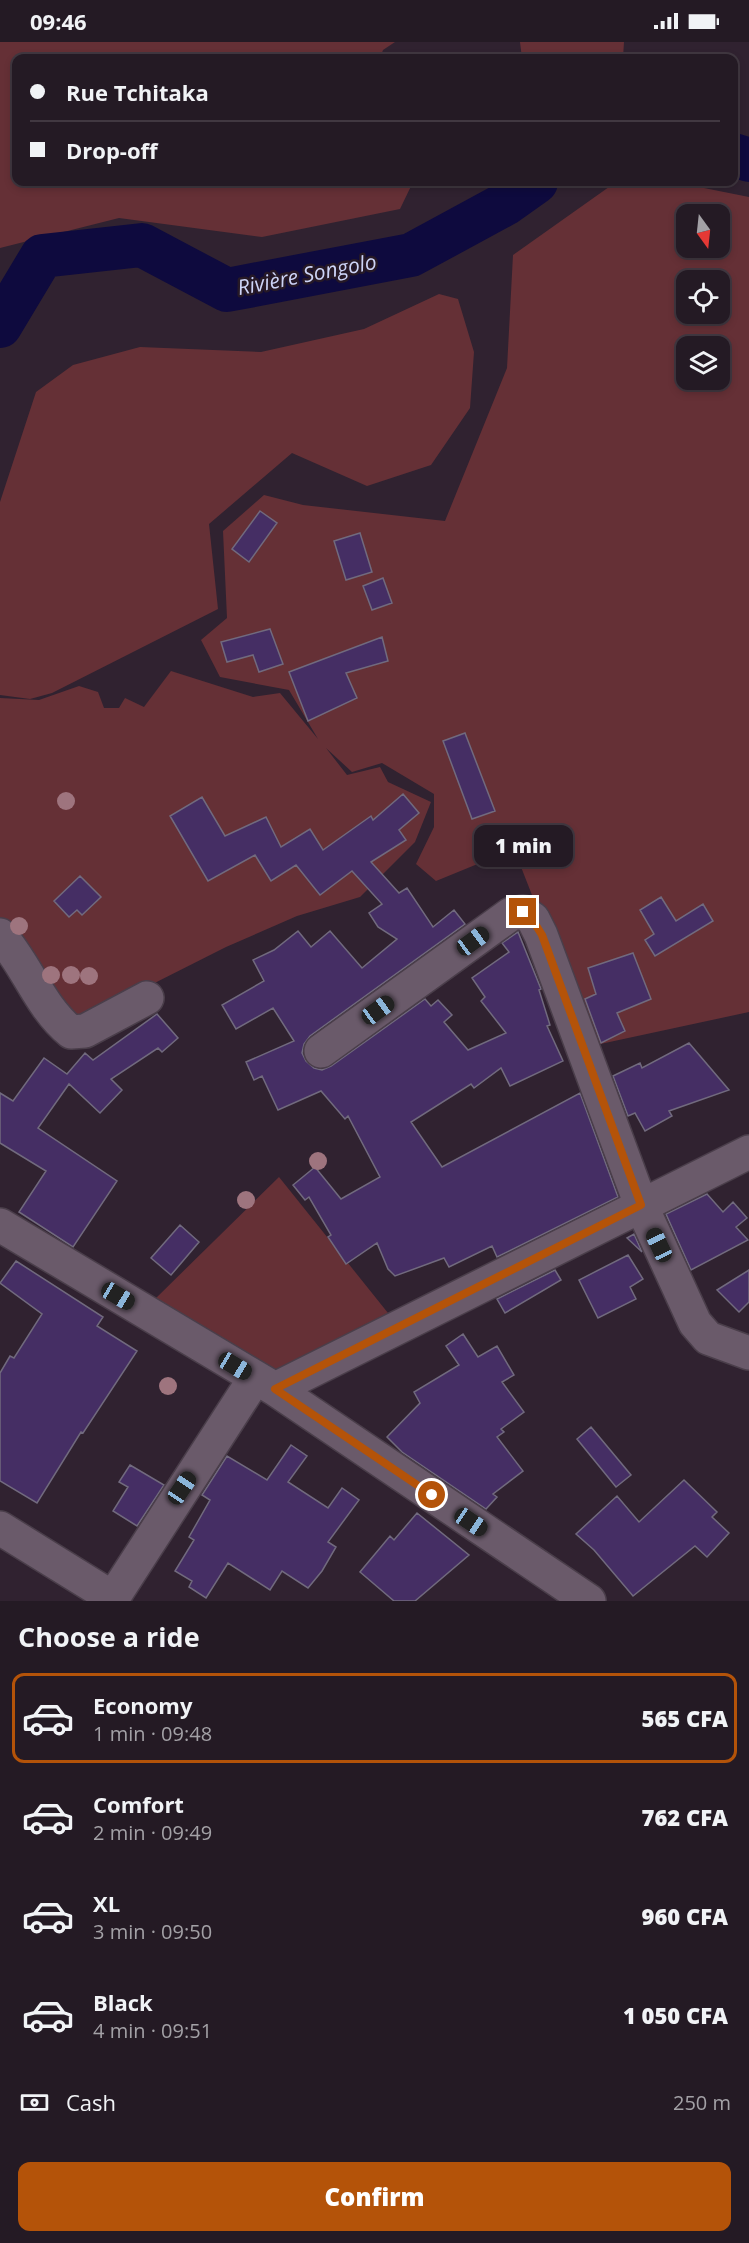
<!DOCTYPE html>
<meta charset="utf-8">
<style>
:root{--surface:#241a24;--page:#2c232c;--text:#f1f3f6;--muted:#a3a1a6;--line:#413841;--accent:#b45309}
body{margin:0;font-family:"Open Sans",sans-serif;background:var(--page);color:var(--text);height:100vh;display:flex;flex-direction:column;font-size:22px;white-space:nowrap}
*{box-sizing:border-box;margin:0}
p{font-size:20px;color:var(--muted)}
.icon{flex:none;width:33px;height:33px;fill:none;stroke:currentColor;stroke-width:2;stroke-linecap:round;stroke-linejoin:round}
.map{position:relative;height:1559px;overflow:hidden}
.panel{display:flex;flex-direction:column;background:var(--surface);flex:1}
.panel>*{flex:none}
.top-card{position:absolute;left:12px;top:12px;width:726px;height:132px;border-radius:12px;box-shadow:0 3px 9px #0003,0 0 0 2px var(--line);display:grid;align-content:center;height:132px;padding:0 18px;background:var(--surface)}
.needle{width:39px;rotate:165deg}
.tools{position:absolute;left:676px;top:162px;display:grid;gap:12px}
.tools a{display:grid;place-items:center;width:54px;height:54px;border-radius:12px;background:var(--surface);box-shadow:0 3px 9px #0003,0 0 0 2px var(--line);font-size:30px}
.end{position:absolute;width:27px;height:27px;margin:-14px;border:8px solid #b45309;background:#fff;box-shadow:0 0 0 3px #fff}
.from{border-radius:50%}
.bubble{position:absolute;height:42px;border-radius:12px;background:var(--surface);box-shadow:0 3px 9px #0003,0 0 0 2px var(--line);font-size:20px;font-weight:800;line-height:42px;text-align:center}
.car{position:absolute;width:18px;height:36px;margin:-18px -9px;border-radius:8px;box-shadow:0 0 4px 2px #0007;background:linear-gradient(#222 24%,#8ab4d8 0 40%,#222 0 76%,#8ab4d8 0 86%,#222 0)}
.top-card b{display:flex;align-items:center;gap:21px;height:57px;font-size:22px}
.top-card b+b{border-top:2px solid var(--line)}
.top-card i{width:15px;height:15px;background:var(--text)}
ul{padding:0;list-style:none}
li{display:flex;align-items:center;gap:18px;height:90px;margin:0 12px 9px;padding:0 6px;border:3px solid transparent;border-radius:12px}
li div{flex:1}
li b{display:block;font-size:22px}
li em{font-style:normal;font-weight:800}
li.active{border-color:var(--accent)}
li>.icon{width:54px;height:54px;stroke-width:1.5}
h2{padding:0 18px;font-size:27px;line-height:72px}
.pay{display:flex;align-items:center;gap:15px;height:66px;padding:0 18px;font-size:22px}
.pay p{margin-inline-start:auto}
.primary-button{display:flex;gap:12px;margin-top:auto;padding:12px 18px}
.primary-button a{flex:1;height:69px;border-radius:12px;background:var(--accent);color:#fff;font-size:24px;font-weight:800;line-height:69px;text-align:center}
.status{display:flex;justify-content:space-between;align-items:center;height:42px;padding:0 30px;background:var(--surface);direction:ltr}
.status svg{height:16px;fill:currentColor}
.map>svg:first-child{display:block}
.green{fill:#653036;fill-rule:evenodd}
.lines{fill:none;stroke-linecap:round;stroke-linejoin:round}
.river{stroke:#0e0a3e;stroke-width:44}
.building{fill:#452e64;stroke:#716a7e;stroke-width:1.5}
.minor-casing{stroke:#4a3e4a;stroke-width:36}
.minor{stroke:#6a5a6a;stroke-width:33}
.tree{fill:#9e747e}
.route{stroke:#b45309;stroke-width:8}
.labels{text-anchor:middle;stroke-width:5;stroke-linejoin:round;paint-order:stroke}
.water-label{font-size:21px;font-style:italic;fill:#cdd4f7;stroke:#261926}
</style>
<div class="status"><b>09:46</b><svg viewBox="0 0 49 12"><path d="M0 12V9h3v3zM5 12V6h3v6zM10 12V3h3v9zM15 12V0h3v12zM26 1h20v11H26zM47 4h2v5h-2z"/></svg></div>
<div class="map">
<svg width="749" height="1559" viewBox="0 0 749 1559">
<rect width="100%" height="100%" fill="#302230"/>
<path class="green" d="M0,0H395L383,8L380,16H16V140H413L400,167L262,195L119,176L0,206Z
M520,0H624L623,16H522Z
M616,140H674L749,155V970L591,1004L514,807L436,839L416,822L434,785V752L382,721L352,730L326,706L347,733L380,725L388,740L431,760L415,800L360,855L297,874L226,905L109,964L77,974L0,886V656L39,658L79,644L98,650L104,666H119L125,656L144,665L171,629L253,655L280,651L318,697L289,648L220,635L201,598L227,576L223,489L264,453L303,463L445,479L507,326L513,213ZM687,172H720V206H687ZM687,238H720V272H687ZM687,304H720V338H687Z
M439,252L458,257L474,310L470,366L431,423L367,444L292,411L209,482L218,567L52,651L30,657L0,653V460L36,350L73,323L140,305L261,310L364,287Z
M279,1135L392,1276L278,1334L153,1259Z"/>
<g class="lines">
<path class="river" d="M734,113L749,118
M0,284L42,214L142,203L227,248L411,213L505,162L536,140"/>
</g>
<path class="building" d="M260,469L277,481L249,520L232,507Z
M360,491L372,530L346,538L334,499Z
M383,536L392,561L372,568L363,544Z
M270,587L283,622L259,630L253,613L227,620L221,600Z
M382,595L388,619L346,631L357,656L308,679L289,630Z
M465,691L495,769L472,777L443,699Z
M403,752L419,771L399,788L406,798L371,820L399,851L407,846L433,885L454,868L465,882L310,994L304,1002L302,1011L306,1019L314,1026L322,1028L331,1024L425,957L431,964L438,958L452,973L444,980L468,1008L506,991L481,959L485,955L472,936L509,910L502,901L518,890L541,947L539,948L550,983L547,984L563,1019L510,1044L501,1026L474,1046L471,1042L411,1080L442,1125L580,1051L618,1155L497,1215L492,1204L449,1225L444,1216L395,1234L388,1227L377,1201L346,1222L328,1195L331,1193L309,1155L305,1158L293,1143L315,1125L341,1157L380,1135L348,1074L345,1077L321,1049L278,1068L262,1034L254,1038L246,1020L294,999L273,966L236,987L222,963L264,939L253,918L274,908L298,889L311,905L330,889L362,926L397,897L378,885L369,871L382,862L352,829L320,853L296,823L271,839L255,813L208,839L170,774L202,755L225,794L266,775L281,805L310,787L323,808L371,774L373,778Z
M80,834L101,855L82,873L77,868L69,875L54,859Z
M661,855L676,879L703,862L713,879L655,914L645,898L654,892L640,868Z
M633,911L651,957L617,971L625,989L601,1001L585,957L596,952L588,926Z
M157,972L178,996L162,1010L158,1006L111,1037L122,1048L100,1071L69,1042L38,1086L117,1139L73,1205L19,1170L46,1129L0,1101V1051L13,1059L44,1016L67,1032L85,1011L93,1018Z
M689,1001L729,1048L669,1069L672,1074L645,1089L635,1071L628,1074L613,1034L640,1021L642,1026Z
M707,1152L723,1170L733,1160L747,1176L736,1185L748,1198L691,1228L666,1172Z
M180,1183L199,1200L171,1233L151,1216Z
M634,1192L642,1210L627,1196Z
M628,1213L643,1237L630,1245L636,1257L598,1276L579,1238Z
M16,1219L103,1275L97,1284L137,1309L83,1391L81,1390L37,1461L0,1439V1331L10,1314L14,1316L42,1272L0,1241Z
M555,1228L561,1238L505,1271L497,1257Z
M749,1228V1260L739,1270L717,1248Z
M463,1292L478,1315L497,1304L514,1333L502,1340L524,1370L501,1387L504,1390L497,1395L523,1429L493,1452L497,1455L486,1467L402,1410L387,1395L420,1361L414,1350L459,1323L446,1304Z
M591,1385L631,1433L616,1445L577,1397Z
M291,1403L307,1414L288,1440L328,1466L342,1446L359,1458L328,1500L336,1505L322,1529L308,1546L282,1529L270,1548L228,1521L206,1556L189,1545L192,1539L175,1529L194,1498L189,1495L210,1458L202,1453L227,1414L267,1438Z
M130,1423L164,1443L137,1484L113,1469L128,1445L119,1440Z
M684,1438L717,1470L712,1475L729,1491L707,1515L695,1504L633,1554L594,1508L576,1492L617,1454L639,1480Z
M417,1471L469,1513L415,1559H394L360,1530L390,1494L394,1498Z"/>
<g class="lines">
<g class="minor-casing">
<path id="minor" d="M0,893C27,923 39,964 71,990L85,989L147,956
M321,1009L511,872L523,870L533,877L541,893L641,1163L695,1281L708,1296L749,1311
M0,1183L275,1347L589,1559
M275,1347L749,1110
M0,1486L113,1556
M111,1559L255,1336"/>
</g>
<use href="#minor" class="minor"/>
</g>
<g class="tree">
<circle cx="66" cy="759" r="9"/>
<circle cx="19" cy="884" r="9"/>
<circle cx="51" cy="933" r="9"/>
<circle cx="71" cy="933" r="9"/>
<circle cx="89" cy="934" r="9"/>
<circle cx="318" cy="1119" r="9"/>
<circle cx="246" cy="1158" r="9"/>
<circle cx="168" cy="1344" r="9"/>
</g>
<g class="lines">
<path class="route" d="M432,1453L275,1347L641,1163L542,893L532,877L523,870"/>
</g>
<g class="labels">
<g class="water-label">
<text transform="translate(307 233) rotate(-11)" y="7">Rivière Songolo</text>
</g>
</g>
</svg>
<div class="tools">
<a><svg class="needle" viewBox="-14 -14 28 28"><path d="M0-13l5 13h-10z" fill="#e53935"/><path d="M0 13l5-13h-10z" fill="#a3a1a6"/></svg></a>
<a><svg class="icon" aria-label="locate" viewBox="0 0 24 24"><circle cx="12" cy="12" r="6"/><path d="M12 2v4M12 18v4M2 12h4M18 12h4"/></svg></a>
<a><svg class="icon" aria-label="layers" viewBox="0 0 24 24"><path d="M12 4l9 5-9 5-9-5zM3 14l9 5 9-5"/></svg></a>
</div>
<i class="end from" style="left:432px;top:1453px"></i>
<i class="end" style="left:523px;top:870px"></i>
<div class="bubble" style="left:474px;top:783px;width:99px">1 min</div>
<i class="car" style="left:473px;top:899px;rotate:54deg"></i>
<i class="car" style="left:378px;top:968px;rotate:54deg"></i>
<i class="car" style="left:659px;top:1203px;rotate:335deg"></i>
<i class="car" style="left:118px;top:1254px;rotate:121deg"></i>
<i class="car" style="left:235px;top:1324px;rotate:121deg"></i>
<i class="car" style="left:182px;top:1446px;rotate:34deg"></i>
<i class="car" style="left:471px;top:1480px;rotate:124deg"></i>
<div class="top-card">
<b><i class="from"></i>Rue Tchitaka</b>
<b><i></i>Drop-off</b>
</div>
</div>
<section class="panel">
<h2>Choose a ride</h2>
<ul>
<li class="active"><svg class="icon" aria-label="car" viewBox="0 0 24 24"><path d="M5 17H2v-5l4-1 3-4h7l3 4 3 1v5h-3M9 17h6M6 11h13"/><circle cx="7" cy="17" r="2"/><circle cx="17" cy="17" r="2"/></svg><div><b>Economy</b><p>1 min · 09:48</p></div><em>565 CFA</em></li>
<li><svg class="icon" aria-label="car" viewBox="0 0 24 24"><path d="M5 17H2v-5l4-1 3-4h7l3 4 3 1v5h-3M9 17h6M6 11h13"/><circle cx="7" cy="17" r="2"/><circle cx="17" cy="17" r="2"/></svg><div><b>Comfort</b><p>2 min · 09:49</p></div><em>762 CFA</em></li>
<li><svg class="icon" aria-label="car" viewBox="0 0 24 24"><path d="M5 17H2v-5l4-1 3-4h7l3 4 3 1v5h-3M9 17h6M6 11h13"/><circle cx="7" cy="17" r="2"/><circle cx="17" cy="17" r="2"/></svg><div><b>XL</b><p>3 min · 09:50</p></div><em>960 CFA</em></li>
<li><svg class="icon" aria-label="car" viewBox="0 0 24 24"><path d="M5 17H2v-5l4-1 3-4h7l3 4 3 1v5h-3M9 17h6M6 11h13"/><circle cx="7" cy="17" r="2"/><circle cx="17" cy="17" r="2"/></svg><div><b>Black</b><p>4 min · 09:51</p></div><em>1 050 CFA</em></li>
</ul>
<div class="pay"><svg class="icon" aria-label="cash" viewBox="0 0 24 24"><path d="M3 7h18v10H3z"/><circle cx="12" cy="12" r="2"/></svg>Cash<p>250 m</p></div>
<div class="primary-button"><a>Confirm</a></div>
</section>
